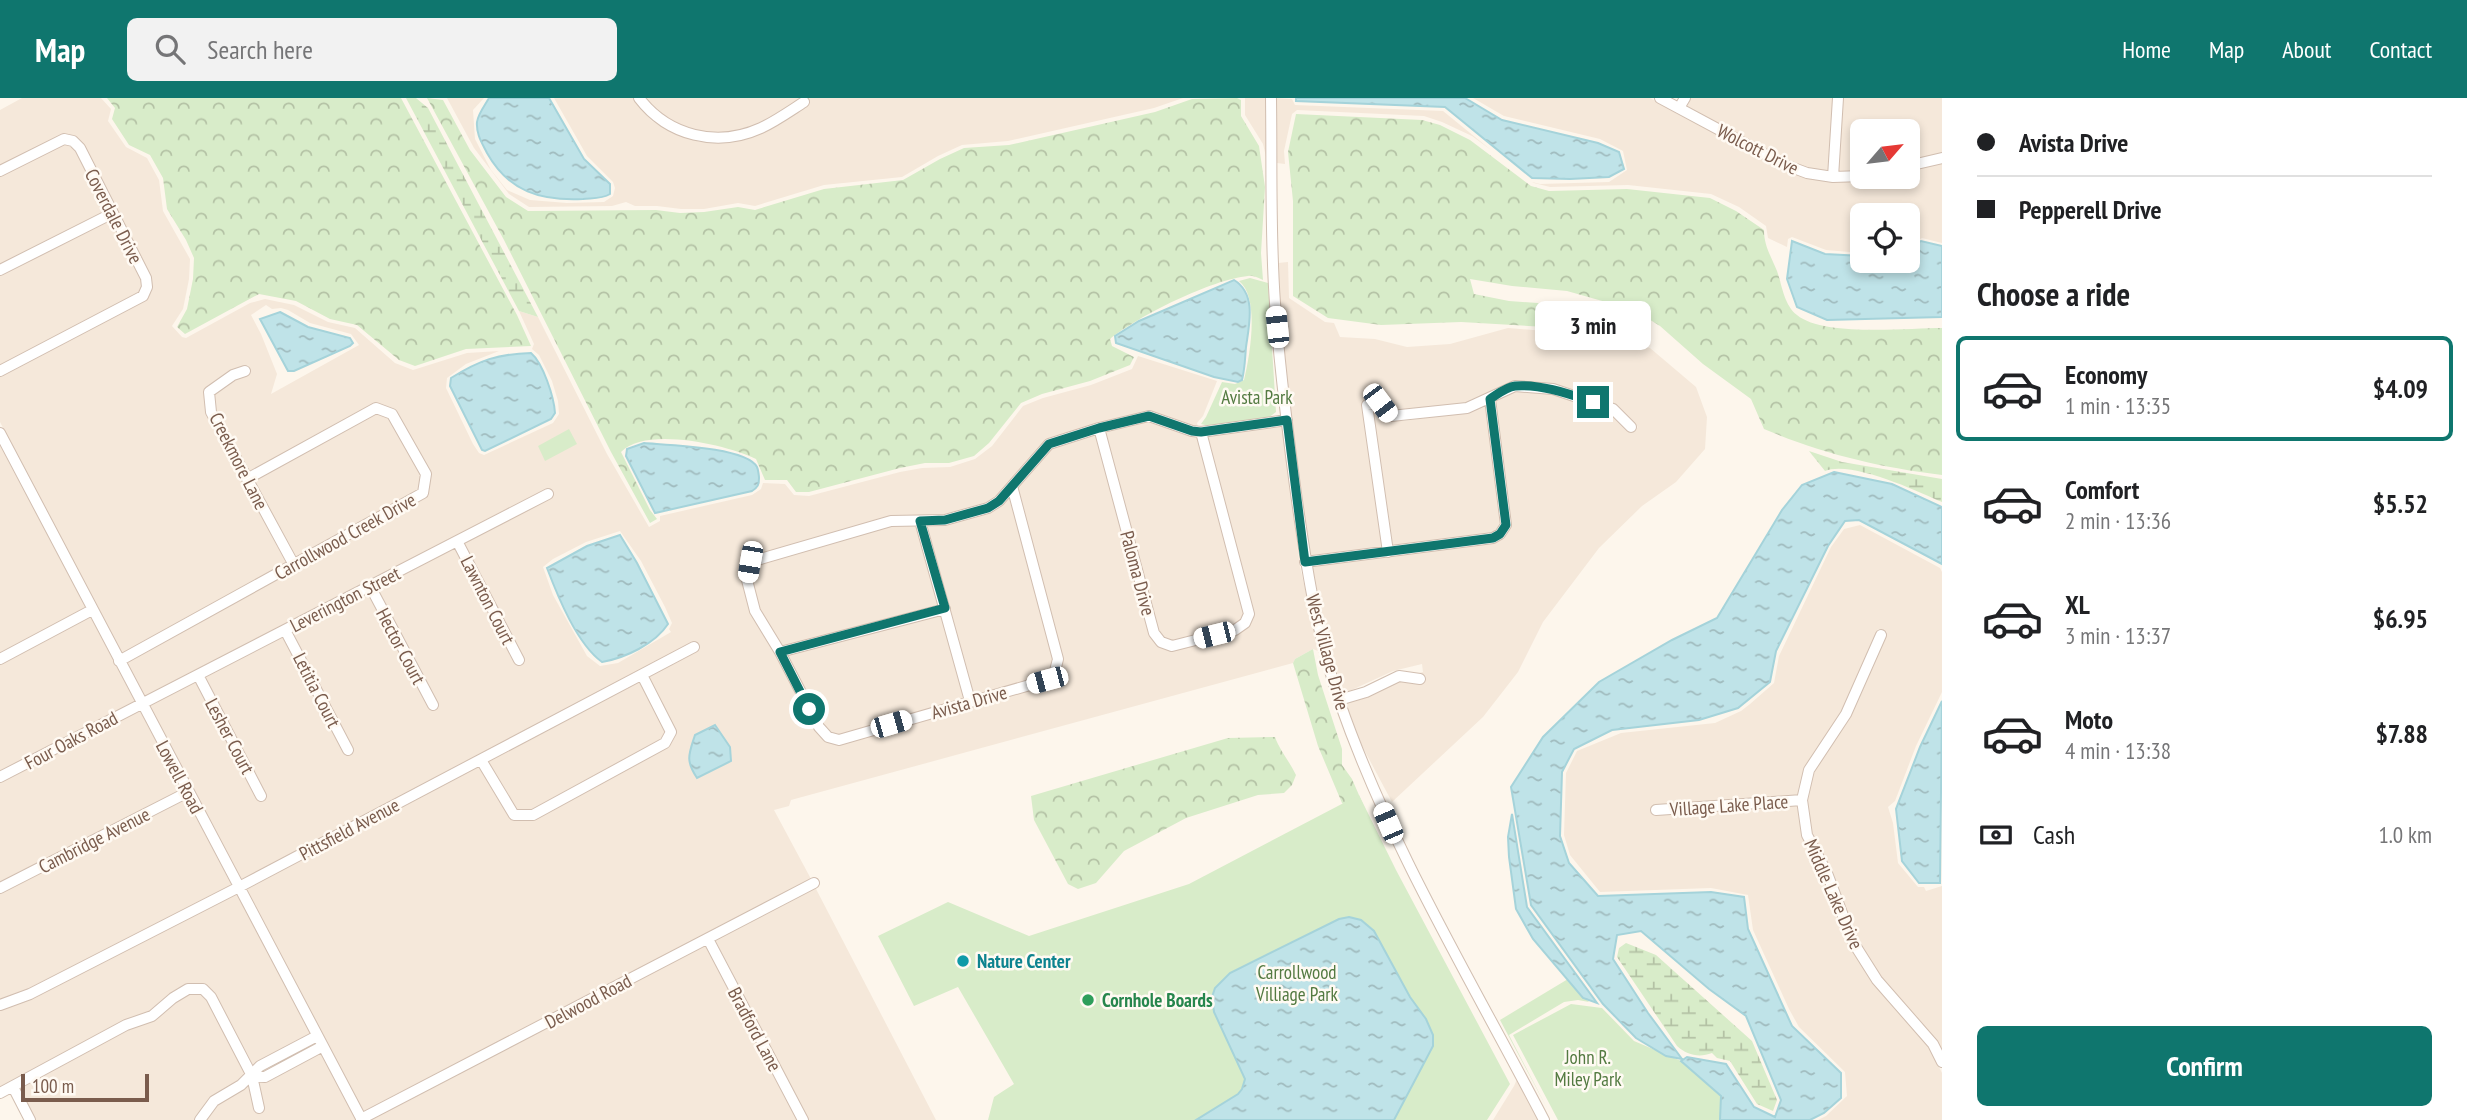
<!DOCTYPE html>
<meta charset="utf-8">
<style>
:root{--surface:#fff;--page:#f2f2f2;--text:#202124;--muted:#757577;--line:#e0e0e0;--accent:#0f766e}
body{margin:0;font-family:"PT Sans Narrow",sans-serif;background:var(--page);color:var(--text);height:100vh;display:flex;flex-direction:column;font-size:26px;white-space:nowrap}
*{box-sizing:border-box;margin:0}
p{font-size:23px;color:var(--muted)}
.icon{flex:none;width:38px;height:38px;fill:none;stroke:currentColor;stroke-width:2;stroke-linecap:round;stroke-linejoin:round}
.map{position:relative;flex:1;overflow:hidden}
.drawer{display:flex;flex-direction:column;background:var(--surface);width:525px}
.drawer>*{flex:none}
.top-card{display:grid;align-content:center;height:154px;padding:0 35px;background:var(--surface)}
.needle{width:46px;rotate:62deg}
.controls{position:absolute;left:1850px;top:21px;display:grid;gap:14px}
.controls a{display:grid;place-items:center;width:70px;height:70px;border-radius:10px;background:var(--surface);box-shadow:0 4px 10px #0003;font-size:35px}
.scale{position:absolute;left:21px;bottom:18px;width:128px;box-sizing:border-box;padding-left:7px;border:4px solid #7a5c4d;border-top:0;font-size:19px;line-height:24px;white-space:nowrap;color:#7a5c4d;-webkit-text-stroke:5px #fffaf3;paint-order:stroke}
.end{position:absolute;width:32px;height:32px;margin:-16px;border:9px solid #0f766e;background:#fff;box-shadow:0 0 0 4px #fff}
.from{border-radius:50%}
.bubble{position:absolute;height:49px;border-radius:10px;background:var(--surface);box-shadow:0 4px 10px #0003;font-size:23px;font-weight:700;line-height:49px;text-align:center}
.car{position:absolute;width:21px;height:42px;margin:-21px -10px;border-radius:9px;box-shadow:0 0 5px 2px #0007;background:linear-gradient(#fff 24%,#345 0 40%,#fff 0 76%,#345 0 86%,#fff 0)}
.top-card b{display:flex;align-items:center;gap:24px;height:66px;font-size:26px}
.top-card b+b{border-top:2px solid var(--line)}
.top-card i{width:18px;height:18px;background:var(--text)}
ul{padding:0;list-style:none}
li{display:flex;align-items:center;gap:21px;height:105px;margin:0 14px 10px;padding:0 21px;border:4px solid transparent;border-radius:10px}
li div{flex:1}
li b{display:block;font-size:26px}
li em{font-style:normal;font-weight:700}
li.current{border-color:var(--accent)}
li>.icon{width:63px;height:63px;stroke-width:1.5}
h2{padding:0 35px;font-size:32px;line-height:84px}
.pay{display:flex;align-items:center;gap:18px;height:77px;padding:0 35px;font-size:26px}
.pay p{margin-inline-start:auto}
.button{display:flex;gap:14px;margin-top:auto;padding:14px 35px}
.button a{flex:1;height:80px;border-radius:10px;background:var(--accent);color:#fff;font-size:28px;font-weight:700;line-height:80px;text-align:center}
header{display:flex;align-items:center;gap:42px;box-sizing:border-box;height:98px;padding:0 35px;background:var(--accent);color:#fff}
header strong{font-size:33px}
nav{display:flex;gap:38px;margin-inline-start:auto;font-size:24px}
.search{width:490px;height:63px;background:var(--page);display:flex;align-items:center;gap:18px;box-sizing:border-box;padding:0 24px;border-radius:10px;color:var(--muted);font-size:26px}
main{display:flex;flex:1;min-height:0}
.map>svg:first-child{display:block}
.residential{fill:#f5e8da;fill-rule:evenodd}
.forest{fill:url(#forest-crowns)}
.wetland{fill:url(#wetland-marsh)}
.park{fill:#d8ecc9}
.water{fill:url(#water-ripples);stroke:#a5d3da;stroke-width:2}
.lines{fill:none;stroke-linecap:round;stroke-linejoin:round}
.minor-casing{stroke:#d1beb0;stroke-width:12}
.minor{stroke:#fff;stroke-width:10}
.route{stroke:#0f766e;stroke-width:9}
.culture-dot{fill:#0f9aa8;stroke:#fffaf3;stroke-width:2.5}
.leisure-dot{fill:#2e9e5b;stroke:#fffaf3;stroke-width:2.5}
.labels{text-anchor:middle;stroke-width:5;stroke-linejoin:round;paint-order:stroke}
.street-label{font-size:19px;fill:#7a5c4d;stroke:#fffaf3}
.park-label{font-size:19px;fill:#537a41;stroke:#fffaf3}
.culture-label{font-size:19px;font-weight:bold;fill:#0d838f;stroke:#fffaf3;text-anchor:start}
.leisure-label{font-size:19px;font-weight:bold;fill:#27864d;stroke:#fffaf3;text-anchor:start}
</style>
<header>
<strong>Map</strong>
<div class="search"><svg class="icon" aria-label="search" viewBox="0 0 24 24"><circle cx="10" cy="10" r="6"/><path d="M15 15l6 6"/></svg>Search here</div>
<nav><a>Home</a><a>Map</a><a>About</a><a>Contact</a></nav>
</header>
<main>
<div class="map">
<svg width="1942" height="1022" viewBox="0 0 1942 1022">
<defs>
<pattern id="forest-crowns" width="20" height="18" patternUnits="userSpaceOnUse" patternTransform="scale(1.75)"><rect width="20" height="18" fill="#d8ecc9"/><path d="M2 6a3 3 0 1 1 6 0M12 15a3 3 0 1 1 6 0" fill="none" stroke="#b4c2a5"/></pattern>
<pattern id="wetland-marsh" width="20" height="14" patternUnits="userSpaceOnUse" patternTransform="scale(1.75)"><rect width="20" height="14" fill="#d8ecc9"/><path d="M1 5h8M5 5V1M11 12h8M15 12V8" fill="none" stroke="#b4c2a5"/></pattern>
<pattern id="water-ripples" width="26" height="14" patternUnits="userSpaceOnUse" patternTransform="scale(1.75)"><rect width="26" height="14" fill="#bfe3e8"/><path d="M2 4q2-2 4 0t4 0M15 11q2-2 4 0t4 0" fill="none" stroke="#a0bbbe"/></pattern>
</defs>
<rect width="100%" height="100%" fill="#fdf6ec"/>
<path class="residential" d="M22,0H101L111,11L108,23L126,49L147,60L159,82L163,113L190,161L189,181L183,211L172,228L182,239L186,240L250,205L265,201L294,207L328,224L355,230L395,265L413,272L467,255L499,253L466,266L447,280L446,290L473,346L479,355L484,357L553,325L559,316L558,303L552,283L539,257L532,251L534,246L519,213L538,219L607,356L649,429L660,423V418L752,397L761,391L763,385L785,386L794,397L809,398L900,374L922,370L950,369L975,361L992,348L1023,308L1043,300L1091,287L1132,271L1138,258L1217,283L1203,318L1197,325L1198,329L1151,314L1048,342L996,400L986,406L944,418H890L749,459L745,463L742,481L751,515L775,556L815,632L826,643L1059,578L1063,560L1018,389L1052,350L1095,336L1149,536L1157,547L1170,552L1236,536L1253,514L1207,337L1282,327L1300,469L1319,549L1331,590L1318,553L1313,551L1295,561L1293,565L791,702L789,708L774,712L811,781L364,1015L245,791L700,551L696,544L241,783L148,606L196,583L259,704L267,699L204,579L283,538L346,658L354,653L292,533L368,494L431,613L439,609L376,489L455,449L517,568L525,564L463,444L554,397L549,390L143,599L125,564L426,399L428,395L430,374L397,314L378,305L373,306L250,375L216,312L214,296L235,281L251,275L248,267L230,274L205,295L207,316L288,465L121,556L0,324V278L152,188L150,177L84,48L76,40L0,68V12ZM266,207L272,211L281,210L288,212L310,225L351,236L359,247L271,296L277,276L261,236L251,217ZM620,433L641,463L665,509L672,525L669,531L671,534L618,565L600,568L587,558L553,497L543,469L553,461L586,444Z
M447,0H484L473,12L475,41L491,72L507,92L530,102L567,105L604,104L613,98L615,90L613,84L587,58L554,0H633L652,23L673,35L700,44L731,43L763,34L810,6L807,0H1183L1154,10L1008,43L962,47L938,58L902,79L824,87L755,108L738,105L704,111H681L657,108H635L626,104L612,108L529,109L509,96L474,50Z
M645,0H802L759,26L731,34L703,35L678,27L660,17Z
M1245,0H1266L1267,63L1263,46L1245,17Z
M1275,0L1292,1L1295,7L1443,13L1491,52L1472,38L1442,24L1424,18L1297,12L1292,16L1284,53L1285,66L1277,65Z
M1473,0H1650L1780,70L1805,79L1828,84L1908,79V73L1942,65V145L1922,140L1908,147V117H1862V155L1826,152L1792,139L1788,141L1787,149L1768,140L1766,128L1739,109L1711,96L1628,87L1550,89L1534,85L1532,84L1540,86L1609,84L1627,72L1623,53L1600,41L1504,18Z
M1690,0H1833L1829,74L1808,70L1785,62L1686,8Z
M1843,0H1942V56L1908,64V33H1862V73L1838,74Z
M64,46L70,48L76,53L107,113L0,168V78Z
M111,121L141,181L142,189L139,195L0,268V177Z
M1288,164L1289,200L1325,224L1334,225L1340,239L1375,241L1407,249L1450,246L1508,230L1545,233L1551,230L1615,238L1650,250L1696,289L1707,319L1705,351L1676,384L1642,408L1599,450L1543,524L1518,574L1483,619L1392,704L1361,646L1345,604L1396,581L1423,574L1422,566L1393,573L1343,596L1328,547L1311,468L1493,445L1510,426L1495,303L1505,296L1515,293L1552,296L1610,315L1631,335L1638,329L1615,307L1554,287L1514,284L1466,305L1394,314L1385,302H1367L1383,450L1309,459L1291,321L1280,204L1278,165Z
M1486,307L1501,427L1497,433L1492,436L1393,449L1373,311L1378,310L1390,323H1404L1469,314Z
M376,315L389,320L421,378L419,393L296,460L254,383Z
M1148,323L1197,338L1244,516L1241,522L1234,528L1172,543L1164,540L1158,532L1105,333Z
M0,346L86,510L0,556Z
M1010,398L1053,562L1050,575L1045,578L974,598L927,427Z
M891,427H917L939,508L783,549L759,511L752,481L754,467Z
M1860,427L1940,470L1942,474V594L1916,648L1895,703L1888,709L1893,725L1898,765L1918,789H1924L1926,793L1942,788V953L1938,944L1881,879L1857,842L1831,773L1811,735L1807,702L1814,673L1850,618L1887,534L1878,531L1842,615L1805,670L1798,698L1652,708L1651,716L1797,707L1802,739L1822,777L1849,847L1873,885L1929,949L1942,975V1022H1818L1826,1018L1847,998L1845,974L1799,929L1789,911L1753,832L1748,797L1711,790L1600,794L1570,757L1564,737L1566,675L1577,653L1621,635L1715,625L1741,613L1750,606L1774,585L1779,558L1831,449L1844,431Z
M941,516L964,601L839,637L831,635L823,627L787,557Z
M90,518L135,603L0,674V566Z
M139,611L182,692L0,785V684Z
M186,700L232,788L29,891L0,902V795Z
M815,789L936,1022H808L715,842Z
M236,795L311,936L253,969L215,896L204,886H189L169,897L150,914L0,990V912L32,899Z
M706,847L797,1022H369Z
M189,895H201L207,902L246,977L211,999L195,1022H36L19,990L128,931L155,921L175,903Z
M320,954L356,1022H206L217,1006L249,986L255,1015L264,1013L258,983Z
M1517,981L1539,1022H1493L1514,988Z"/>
<path class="forest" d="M107,0H401L517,217L531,248L466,251L415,268L399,262L357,227L330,221L296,203L259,196L185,236L177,229L187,211L193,181L194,160L186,142L167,111L163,80L150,57L129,47L112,21L115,10Z
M427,0L443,2L470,52L506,99L528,113L656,112L680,115L704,114L738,109L755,112L824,91L903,82L940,61L964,50L1009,47L1155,14L1192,1L1237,0L1241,2V18L1259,48L1265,89L1261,155L1263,182C1258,180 1254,177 1248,178C1213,181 1138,218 1110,241L1112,248L1134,259L1130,267L1090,283L1042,296L1021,305L989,345L974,358L949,365H925L900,370L809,394H796L787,382H765L756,361C727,347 646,328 621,354L650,412L657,421L650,425L611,354L504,142Z
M1296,16L1422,22L1440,27L1470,42L1531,88L1549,93L1627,91L1710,100L1736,113L1764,132C1764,148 1771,158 1777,173C1782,187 1784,207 1797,217C1823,239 1907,230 1942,230V377C1878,369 1823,356 1764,331L1751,301L1703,266L1660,228L1634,212L1567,193L1512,188L1470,181L1474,196L1509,203L1538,205L1557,220L1546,229L1461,224L1381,227L1328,220L1293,198V103L1288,54Z
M1313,551L1318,577L1342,651V667L1352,681L1375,734L1342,705L1318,648L1293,565L1295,561Z
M1275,639C1280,653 1290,664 1296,677L1292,687L1284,695L1258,697L1186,720L1124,753L1096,785L1078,791L1068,786L1034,722L1031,698L1228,640Z"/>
<path class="wetland" d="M406,0H416L428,10L538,219L519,213Z
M1809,353L1842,364L1942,381V404C1917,393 1851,362 1825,373Z
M1626,845L1656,857L1752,943L1777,1002L1773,1013L1757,1006L1730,963L1717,960L1712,955C1699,960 1687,957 1677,948L1617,859L1619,850Z"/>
<path class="park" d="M1250,180L1268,185L1276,314L1268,320L1209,328L1201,326L1206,319L1222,284L1235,286L1244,282C1250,258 1260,199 1239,183Z
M569,331L577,346L545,363L538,348Z
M1359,697L1396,772L1510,986L1487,1022H988L994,999L1014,986L958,889L914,908L878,838L948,804L1029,838L1189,786Z
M1568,881L1589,904L1578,902L1564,904L1509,937L1548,1012L1500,922Z
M1571,906L1602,910L1634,943L1681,963L1721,998L1720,1022H1558L1513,937Z"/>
<path class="water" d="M489,0H549L584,61L610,86V96C602,101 593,100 583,101C541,103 509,94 487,55C482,45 476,36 477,24C478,16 485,7 489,0Z
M1296,0H1465L1502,22L1598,45L1619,54L1624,71L1609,79L1570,81L1532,80L1445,9L1296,3Z
M1792,143L1825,156L1862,158V163H1908V152L1921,143L1942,148V219L1827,222L1797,209L1787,181Z
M1234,182C1257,196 1249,227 1246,249C1245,260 1245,270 1242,282L1238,284L1214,279L1116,245L1115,238L1139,223Z
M280,214L308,229L350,240L353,245L350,248L294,273H288L260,221Z
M531,255C543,265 554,299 555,315L551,321L485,353L482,352L450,288L451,280C480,262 497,256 531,255Z
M644,345C666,347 746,349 757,369C758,371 759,378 759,380C759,387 758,389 752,393L655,415L626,358L627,351Z
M1834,374L1892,386L1942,409V466L1859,422L1845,423L1828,448L1776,553L1770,584L1738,610L1699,622L1612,632L1574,651L1562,674L1560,738L1569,765L1598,798L1711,794L1744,799L1748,831L1792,928L1841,975V1000L1824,1015L1810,1022H1720L1721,998L1681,963L1687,959L1726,966L1754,1009L1775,1019L1781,1002L1746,918L1709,891L1641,833L1617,837L1613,861L1648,915L1682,961L1666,958L1636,940L1603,906L1531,807L1511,689L1543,639L1599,584L1672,542L1717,520L1782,412L1802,387Z
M620,437L637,465L668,526C655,546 625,560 602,564C577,546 558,499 547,470L587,448Z
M1942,603L1940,785H1919L1902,763L1896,711L1920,649Z
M715,627L730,649L731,663L697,680C685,662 689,656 695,637Z
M1512,716L1527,809L1597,905L1583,900L1533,841L1516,811L1509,759L1508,739Z
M1349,819L1361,822L1374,833L1410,899L1426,921L1433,937V948L1394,1022H1196L1238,996L1242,991L1245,981L1214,914L1212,899L1215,890L1230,875L1339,821Z"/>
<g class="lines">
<g class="minor-casing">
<path id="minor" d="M639,0C668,38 717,50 761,30C776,23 790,13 804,4
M1271,0C1272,68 1270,137 1275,205C1279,266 1287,328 1295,388C1305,461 1316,535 1340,605C1391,751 1473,885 1544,1022
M1660,0L1783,66L1807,75L1833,79L1862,78
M1679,10L1685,0
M1908,68L1942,60
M0,73L64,41L73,43L80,50L146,180L147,189L143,198L0,273
M1833,79L1838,0
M0,172L113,115
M245,273L233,277L209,294L211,314L294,467
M1099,330L1154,535L1161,544L1172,548L1235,532L1245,525L1249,516L1201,334
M0,335L362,1022
M1012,388L1058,561L1054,577L1047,582L839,642L828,639L819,629L780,554L755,513L747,482L750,464L891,423L945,422L988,410L999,403L1049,346L1099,330L1149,318L1192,333L1201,334L1287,322
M920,423L970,603
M457,443L519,562
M1388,454L1367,307L1380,305L1391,318L1467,310L1515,288L1553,291L1613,311L1631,329
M1305,464L1493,440L1500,436L1506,427L1490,301
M370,488L433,607
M285,532L348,652
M1881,537L1846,616L1809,672L1802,702L1807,737L1827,775L1853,844L1877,882L1933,946L1942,964
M780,554L945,511
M0,561L92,512
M119,563L423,395L426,376L392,316L376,310L247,381
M198,577L261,698
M1339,602L1366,594L1399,578L1420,581
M481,662L514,717H533L665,645L671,634L642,577
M0,679L548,396
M1656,712L1802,702
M0,790L188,694
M708,841L803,1022
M0,907L30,896L239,789L694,549
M252,978L265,979L323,948
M13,989L30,1022
M0,995L126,927L152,918L173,900L188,891H203L211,899L252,978L259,1010
M361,1021L814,785
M200,1022L214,1003L241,987L260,968L317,938"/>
</g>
<use href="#minor" class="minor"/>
</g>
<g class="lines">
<path class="route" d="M809,611L780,554L945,510L920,423L945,422L988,410L999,403L1049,346L1099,330L1149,318L1192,333L1201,334L1287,322L1305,464L1493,440L1500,436L1506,427L1490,301C1498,296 1506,289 1515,288C1541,286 1569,296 1593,304"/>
</g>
<circle class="culture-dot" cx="963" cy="863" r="7"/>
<circle class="leisure-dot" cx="1088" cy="902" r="7"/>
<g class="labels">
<g class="street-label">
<text transform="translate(1758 51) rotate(27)" y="7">Wolcott Drive</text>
<text transform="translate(114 118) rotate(63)" y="7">Coverdale Drive</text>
<text transform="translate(239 363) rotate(63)" y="7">Creekmore Lane</text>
<text transform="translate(345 438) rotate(-29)" y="7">Carrollwood Creek Drive</text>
<text transform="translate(1138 475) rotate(75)" y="7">Paloma Drive</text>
<text transform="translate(345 501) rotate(-27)" y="7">Leverington Street</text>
<text transform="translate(488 502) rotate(63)" y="7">Lawnton Court</text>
<text transform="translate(401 548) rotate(62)" y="7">Hector Court</text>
<text transform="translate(1328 554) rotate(75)" y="7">West Village Drive</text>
<text transform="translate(317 592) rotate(63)" y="7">Letitia Court</text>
<text transform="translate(969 604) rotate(-16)" y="7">Avista Drive</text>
<text transform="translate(230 638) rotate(62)" y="7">Lesher Court</text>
<text transform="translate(71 642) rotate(-28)" y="7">Four Oaks Road</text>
<text transform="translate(180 679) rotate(62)" y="7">Lowell Road</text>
<text transform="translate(1729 707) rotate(-4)" y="7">Village Lake Place</text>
<text transform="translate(349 731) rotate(-28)" y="7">Pittsfield Avenue</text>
<text transform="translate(94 742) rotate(-27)" y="7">Cambridge Avenue</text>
<text transform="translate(1834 796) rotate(66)" y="7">Middle Lake Drive</text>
<text transform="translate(588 903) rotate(-28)" y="7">Delwood Road</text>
<text transform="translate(755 931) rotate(62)" y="7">Bradford Lane</text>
</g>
<g class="park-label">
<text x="1257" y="306">Avista Park</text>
<text x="1297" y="881">Carrollwood<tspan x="1297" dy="22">Villiage Park</tspan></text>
<text x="1588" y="966">John R.<tspan x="1588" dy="22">Miley Park</tspan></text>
</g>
<g class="culture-label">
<text x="977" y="870">Nature Center</text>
</g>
<g class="leisure-label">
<text x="1102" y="909">Cornhole Boards</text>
</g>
</g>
</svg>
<div class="controls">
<a><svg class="needle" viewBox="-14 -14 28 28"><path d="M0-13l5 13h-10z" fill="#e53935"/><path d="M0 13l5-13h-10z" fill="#757577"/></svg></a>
<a><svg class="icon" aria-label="locate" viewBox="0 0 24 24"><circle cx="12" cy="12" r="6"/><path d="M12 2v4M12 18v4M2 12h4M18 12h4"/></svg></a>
</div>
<div class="scale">100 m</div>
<i class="end from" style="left:809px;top:611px"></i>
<i class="end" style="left:1593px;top:304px"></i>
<div class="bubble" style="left:1535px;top:203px;width:116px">3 min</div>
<i class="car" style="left:1277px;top:229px;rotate:354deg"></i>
<i class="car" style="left:1380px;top:305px;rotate:143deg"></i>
<i class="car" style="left:750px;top:464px;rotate:190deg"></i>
<i class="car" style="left:1214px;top:537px;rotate:256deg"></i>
<i class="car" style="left:1047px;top:582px;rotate:255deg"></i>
<i class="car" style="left:891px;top:626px;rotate:74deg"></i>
<i class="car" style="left:1388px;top:725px;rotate:337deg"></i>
</div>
<section class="drawer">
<div class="top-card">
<b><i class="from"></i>Avista Drive</b>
<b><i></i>Pepperell Drive</b>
</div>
<h2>Choose a ride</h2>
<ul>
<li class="current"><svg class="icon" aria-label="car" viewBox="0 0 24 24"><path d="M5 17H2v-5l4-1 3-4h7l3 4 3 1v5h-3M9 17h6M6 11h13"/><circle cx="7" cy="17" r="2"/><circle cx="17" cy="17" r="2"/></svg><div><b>Economy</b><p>1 min · 13:35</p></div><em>$4.09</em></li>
<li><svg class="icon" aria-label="car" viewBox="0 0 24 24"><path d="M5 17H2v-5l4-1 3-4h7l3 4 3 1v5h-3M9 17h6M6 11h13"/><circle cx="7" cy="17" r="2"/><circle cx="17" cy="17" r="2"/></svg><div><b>Comfort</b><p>2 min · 13:36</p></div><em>$5.52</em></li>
<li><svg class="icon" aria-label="car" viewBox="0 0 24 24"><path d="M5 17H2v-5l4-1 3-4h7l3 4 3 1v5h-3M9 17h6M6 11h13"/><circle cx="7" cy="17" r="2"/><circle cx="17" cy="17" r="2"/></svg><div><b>XL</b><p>3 min · 13:37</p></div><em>$6.95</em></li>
<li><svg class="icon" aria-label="car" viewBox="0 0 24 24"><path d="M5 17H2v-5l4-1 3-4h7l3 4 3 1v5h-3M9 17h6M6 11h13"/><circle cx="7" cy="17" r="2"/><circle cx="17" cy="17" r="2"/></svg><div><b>Moto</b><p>4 min · 13:38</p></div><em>$7.88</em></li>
</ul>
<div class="pay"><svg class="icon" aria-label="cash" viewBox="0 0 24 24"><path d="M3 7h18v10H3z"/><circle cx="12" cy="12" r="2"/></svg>Cash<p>1.0 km</p></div>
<div class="button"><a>Confirm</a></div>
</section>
</main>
